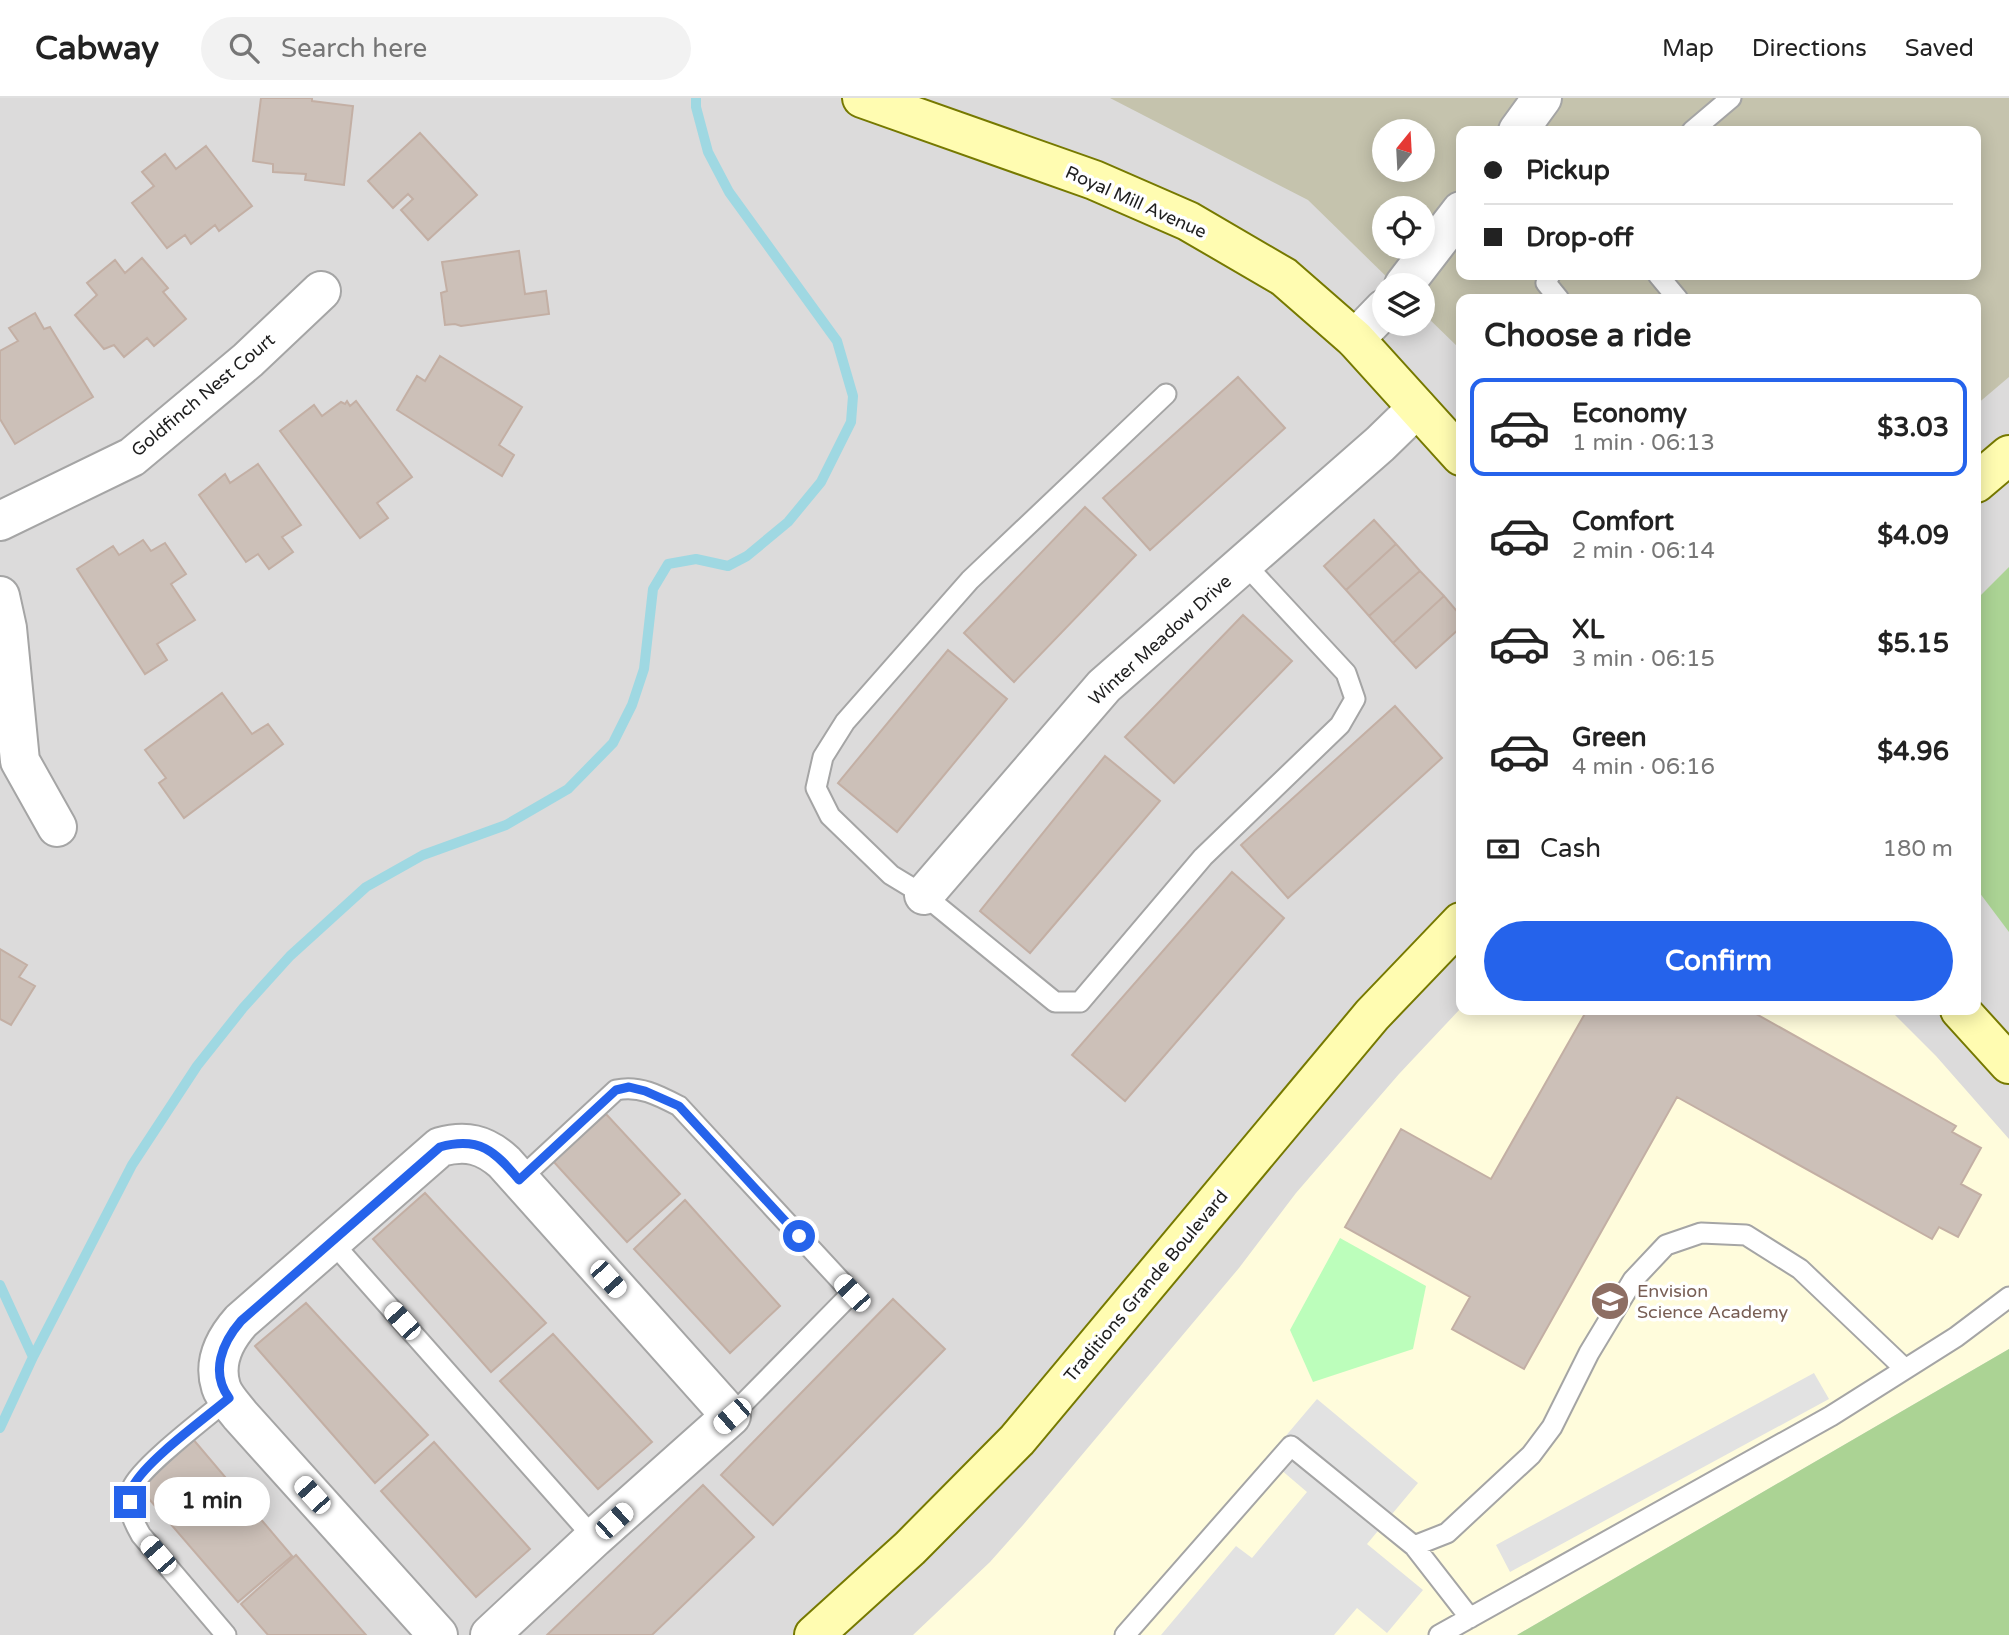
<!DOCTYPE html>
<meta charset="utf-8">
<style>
:root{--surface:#fff;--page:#f2f2f2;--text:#222;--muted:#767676;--line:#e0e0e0;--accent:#2563eb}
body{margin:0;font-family:"Varela Round",sans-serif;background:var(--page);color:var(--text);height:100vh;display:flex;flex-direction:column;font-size:26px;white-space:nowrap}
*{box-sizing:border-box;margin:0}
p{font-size:23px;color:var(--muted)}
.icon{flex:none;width:38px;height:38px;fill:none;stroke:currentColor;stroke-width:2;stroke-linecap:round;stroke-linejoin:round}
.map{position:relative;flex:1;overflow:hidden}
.side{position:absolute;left:1456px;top:196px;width:525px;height:721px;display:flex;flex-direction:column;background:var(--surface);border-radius:14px;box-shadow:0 4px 18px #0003}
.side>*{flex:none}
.hud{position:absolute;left:1456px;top:28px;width:525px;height:154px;border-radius:14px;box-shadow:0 4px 18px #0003;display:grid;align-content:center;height:154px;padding:0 28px;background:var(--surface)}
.needle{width:46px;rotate:18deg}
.fabs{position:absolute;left:1372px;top:21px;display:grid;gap:14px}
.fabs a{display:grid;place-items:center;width:63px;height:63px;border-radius:50%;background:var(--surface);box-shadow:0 4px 18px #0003;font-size:35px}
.end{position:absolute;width:32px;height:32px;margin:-16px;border:9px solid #2563eb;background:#fff;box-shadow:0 0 0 4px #fff}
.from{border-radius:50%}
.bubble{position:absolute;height:49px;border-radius:24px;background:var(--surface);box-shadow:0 4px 18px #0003;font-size:23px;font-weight:700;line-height:49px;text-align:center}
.car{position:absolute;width:21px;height:42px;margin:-21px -10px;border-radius:9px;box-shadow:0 0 5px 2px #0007;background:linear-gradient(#fff 24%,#345 0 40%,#fff 0 76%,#345 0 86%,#fff 0)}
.hud b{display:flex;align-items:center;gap:24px;height:66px;font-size:26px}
.hud b+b{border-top:2px solid var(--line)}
.hud i{width:18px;height:18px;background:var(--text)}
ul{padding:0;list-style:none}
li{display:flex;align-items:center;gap:21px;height:98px;margin:0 14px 10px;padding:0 14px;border:4px solid transparent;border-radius:14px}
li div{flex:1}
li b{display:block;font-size:26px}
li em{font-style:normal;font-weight:700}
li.selected{border-color:var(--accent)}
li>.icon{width:63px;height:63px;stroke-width:1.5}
h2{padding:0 28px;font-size:32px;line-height:84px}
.pay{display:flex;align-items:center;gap:18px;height:77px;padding:0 28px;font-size:26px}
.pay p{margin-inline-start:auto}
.action{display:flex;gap:14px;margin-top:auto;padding:14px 28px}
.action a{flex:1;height:80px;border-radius:42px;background:var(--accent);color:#fff;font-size:28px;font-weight:700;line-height:80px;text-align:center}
header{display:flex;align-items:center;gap:42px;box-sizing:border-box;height:98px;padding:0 35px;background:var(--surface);border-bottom:2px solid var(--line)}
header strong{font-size:33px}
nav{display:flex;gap:38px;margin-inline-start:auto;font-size:24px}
.search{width:490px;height:63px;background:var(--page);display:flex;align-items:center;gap:18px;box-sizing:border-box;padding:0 24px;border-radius:38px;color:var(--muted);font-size:26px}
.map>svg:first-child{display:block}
.residential{fill:#dcdbdb;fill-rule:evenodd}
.education{fill:#fffcdc}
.construction{fill:#c5c3ad;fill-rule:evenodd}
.forest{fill:#abd394}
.park{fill:#bcfebb}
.parking{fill:#e2e2e2}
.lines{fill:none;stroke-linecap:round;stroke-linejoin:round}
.stream{stroke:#9fd8e2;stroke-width:10}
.building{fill:#ccc0b8;stroke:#c3afa4;stroke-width:2}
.service-casing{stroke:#a5a5a5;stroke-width:23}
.minor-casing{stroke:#a5a5a5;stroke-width:42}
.secondary-casing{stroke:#767900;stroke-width:42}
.service{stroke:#fff;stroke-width:19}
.minor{stroke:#fff;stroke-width:38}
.secondary{stroke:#fffcb1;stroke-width:38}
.route{stroke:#2563eb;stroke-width:9}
.labels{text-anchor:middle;stroke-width:7;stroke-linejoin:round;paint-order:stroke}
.street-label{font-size:18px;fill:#1e1e1e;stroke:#fff}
.education-label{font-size:18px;fill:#785e54;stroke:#fff;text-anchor:start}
</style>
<header>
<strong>Cabway</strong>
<div class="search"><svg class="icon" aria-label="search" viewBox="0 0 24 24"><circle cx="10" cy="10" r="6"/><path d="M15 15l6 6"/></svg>Search here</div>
<nav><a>Map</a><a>Directions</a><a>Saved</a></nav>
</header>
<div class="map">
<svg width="2009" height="1537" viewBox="0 0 2009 1537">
<rect width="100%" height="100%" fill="#f0eae3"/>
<path class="residential" d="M0,0H2009V1537H0ZM1384,33H1423V72H1384ZM1461,33H1976V177H1461ZM1384,110H1423V149H1384ZM1384,187H1423V226H1384ZM1461,201H1976V912H1461Z"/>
<path class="education" d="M1461,910V912H1890L1936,958L2009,1041V1251L1517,1537H913L990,1464L1023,1427L1239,1170L1296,1095L1399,976Z"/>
<path class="construction" d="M1110,0H2009V279L1976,307V201H1461V252L1423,215V187H1395L1308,102ZM1384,33H1423V72H1384ZM1461,33H1976V177H1461ZM1384,110H1423V149H1384Z"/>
<path class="forest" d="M2009,469V834L1976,790V502Z
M2009,1251V1537H1517Z"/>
<path class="park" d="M1340,1140L1426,1188L1413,1251L1313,1284L1290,1232Z"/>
<path class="parking" d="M1814,1275L1829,1301L1510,1474L1496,1447Z
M1317,1301L1418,1385L1367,1446L1423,1492L1387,1535L1357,1510L1334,1537H1161L1236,1448L1252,1460L1307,1394L1267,1360Z"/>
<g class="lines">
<path class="stream" d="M0,1187L33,1259
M0,1330L33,1259L132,1067L197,968L243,910L290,858L366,789L423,757L506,727L568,691L613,645L632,607L644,571L653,491L668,466L696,461L728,468L747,458L788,424L821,384L851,324L853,298L837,243L729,94L708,54L696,9V0"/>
</g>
<path class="building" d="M261,0H312V3L353,8L344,87L305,82L306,76L273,74V66L253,63Z
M420,35L477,97L428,142L401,112L413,101L408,96L393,110L368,83Z
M206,48L252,108L219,133L215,127L191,146L185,137L167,150L132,105L154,88L142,74L165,56L176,71Z
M519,153L525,196L546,193L549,216L461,228L455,226L445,227L441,195L447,193L442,164Z
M142,160L168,190L163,194L186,221L154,248L147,240L124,259L114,247L104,251L75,217L97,197L87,185L115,162L125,175Z
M35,215L44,231L50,229L93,299L15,346L0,321V253L18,243L9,230Z
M440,258L522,309L499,347L514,357L502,378L397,312L417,278L425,283Z
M1238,279L1285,330L1150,452L1103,400Z
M347,303L350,308L356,303L412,379L377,405L388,420L360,440L280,333L314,307L322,318L341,304L345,306Z
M258,366L301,427L282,439L293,454L269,471L258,456L246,464L199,397L225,376L230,385Z
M1085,409L1136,457L1014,584L964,535Z
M1374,422L1396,446L1346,492L1324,468Z
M143,442L151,453L165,445L186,476L171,486L195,522L157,546L167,562L145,576L77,471L113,448L119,457Z
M1396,446L1420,473L1369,518L1346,492Z
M1420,473L1444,498L1393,545L1369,518Z
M1444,498L1461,518V529L1416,570L1393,545Z
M1243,517L1292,563L1174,685L1125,639Z
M948,552L1007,601L897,734L838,685Z
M222,595L252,636L268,626L283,646L184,720L159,685L166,680L145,652Z
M1395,608L1442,660L1288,800L1241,747Z
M1105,658L1160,703L1030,855L980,813Z
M1232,774L1284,820L1125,1003L1072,957Z
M0,851L27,867L19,879L35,888L11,927L0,921Z
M1587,912H1749L1956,1028L1952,1034L1981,1050L1961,1086L1981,1097L1958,1139L1939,1129L1932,1141L1677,999L1524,1271L1452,1231L1470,1199L1345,1129L1401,1031L1491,1081Z
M606,1016L680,1096L627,1144L553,1063Z
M425,1095L546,1225L491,1274L373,1141Z
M685,1102L780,1208L730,1255L634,1151Z
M893,1201L945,1251L773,1427L721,1377Z
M306,1205L428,1337L375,1385L255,1248Z
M553,1236L652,1344L598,1391L500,1283Z
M192,1340L292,1458L238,1504L137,1387Z
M434,1344L530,1451L476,1499L381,1393Z
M703,1387L754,1439L652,1537H547Z
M296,1457L366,1537H268L241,1506Z"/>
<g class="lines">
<g class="service-casing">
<path id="service" d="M1692,33L1731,0
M1550,177L1546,185L1559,201
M1658,177L1678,201
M1166,296L970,482L845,624L823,659L816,690L830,718L891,777L924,797L1055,904H1080L1203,759L1340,627L1355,601L1346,575L1244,465
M519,1082L616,992C639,987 658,997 679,1008L852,1195L731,1318
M332,1144L594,1440
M1414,1448L1447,1435L1531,1357L1552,1329L1589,1255L1633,1182L1666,1147L1701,1135L1746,1137L1800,1171L1904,1270
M226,1537L141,1437C133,1423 125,1407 132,1390C140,1369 208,1318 229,1300
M1125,1537L1291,1348L1414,1448L1470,1520
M1439,1537L1831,1318L1956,1239L2009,1199"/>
</g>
<g class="minor-casing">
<path id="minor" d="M1518,33L1542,0
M1404,187L1461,113
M1355,241L1384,211
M0,423L132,359L248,262L321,193
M0,498L7,530L20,663L57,729
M924,797L1104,588L1380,346L1417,310
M438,1537L240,1317C234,1309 224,1299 221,1289C213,1264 225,1241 241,1223L440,1049C466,1042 484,1046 504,1064L731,1318L594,1440L490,1537"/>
</g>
<g class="secondary-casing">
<path id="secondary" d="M862,0L1094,82L1188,123L1284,179L1355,241L1461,358
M1976,385L2009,357
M1960,912L2009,966
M814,1537L910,1450L1017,1342L1372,917L1461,824"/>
</g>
<use href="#service" class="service"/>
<use href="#minor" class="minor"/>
<use href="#secondary" class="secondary"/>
</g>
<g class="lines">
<path class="route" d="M130,1404C130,1398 131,1393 133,1388C147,1362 204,1321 229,1300C210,1274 222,1245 241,1223L440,1049C479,1038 495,1053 519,1082L616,992L629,989L645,993L679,1008L799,1138"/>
</g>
<defs>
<g id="school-disc" transform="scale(2.0125)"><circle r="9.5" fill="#8d6e63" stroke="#fff"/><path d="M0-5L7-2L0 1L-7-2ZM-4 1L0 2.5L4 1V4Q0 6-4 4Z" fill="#fff"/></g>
</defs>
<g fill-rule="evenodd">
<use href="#school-disc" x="1610" y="1203"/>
</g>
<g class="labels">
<g class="street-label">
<text transform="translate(1136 104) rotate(24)" y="6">Royal Mill Avenue</text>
<text transform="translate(203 297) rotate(-40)" y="6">Goldfinch Nest Court</text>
<text transform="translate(1160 542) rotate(-42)" y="6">Winter Meadow Drive</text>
<text transform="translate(1146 1188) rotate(-50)" y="6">Traditions Grande Boulevard</text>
</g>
<g class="education-label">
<text x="1637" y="1199">Envision<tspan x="1637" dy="21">Science Academy</tspan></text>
</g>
</g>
</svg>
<div class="fabs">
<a><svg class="needle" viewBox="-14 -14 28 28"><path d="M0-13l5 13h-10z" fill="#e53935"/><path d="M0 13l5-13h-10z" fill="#767676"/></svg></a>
<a><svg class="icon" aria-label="locate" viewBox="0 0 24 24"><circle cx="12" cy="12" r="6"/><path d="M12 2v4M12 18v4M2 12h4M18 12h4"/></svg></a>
<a><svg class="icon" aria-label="layers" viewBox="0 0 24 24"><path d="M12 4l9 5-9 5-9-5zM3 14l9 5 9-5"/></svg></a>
</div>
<i class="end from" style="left:799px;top:1138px"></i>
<i class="end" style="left:130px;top:1404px"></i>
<div class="bubble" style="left:154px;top:1379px;width:116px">1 min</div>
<i class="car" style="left:608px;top:1181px;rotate:138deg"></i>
<i class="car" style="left:852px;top:1195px;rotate:317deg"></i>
<i class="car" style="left:402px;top:1223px;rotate:318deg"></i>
<i class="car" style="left:732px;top:1318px;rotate:229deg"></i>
<i class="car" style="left:312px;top:1397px;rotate:318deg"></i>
<i class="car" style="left:614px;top:1423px;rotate:48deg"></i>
<i class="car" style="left:158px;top:1457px;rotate:319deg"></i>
<div class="hud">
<b><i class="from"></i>Pickup</b>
<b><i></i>Drop-off</b>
</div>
<section class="side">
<h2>Choose a ride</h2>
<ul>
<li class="selected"><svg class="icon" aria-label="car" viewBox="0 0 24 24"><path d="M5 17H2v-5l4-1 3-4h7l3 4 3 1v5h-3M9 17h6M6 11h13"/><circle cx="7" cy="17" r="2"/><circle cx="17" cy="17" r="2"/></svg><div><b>Economy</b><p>1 min · 06:13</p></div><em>$3.03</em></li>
<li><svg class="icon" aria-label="car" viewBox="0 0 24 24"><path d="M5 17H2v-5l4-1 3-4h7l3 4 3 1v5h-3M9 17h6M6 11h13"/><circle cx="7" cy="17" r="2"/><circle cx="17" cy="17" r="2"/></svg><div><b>Comfort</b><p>2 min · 06:14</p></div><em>$4.09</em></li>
<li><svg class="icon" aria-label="car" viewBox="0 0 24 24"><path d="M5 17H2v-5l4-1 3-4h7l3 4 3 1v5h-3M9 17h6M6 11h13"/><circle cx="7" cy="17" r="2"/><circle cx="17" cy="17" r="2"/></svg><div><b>XL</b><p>3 min · 06:15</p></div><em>$5.15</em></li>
<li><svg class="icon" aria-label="car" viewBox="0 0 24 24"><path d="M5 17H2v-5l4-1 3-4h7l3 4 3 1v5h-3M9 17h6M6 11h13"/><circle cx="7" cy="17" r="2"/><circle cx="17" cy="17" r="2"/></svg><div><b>Green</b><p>4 min · 06:16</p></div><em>$4.96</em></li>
</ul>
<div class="pay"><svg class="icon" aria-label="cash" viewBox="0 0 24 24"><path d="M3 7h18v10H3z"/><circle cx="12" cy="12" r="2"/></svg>Cash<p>180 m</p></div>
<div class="action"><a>Confirm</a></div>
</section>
</div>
